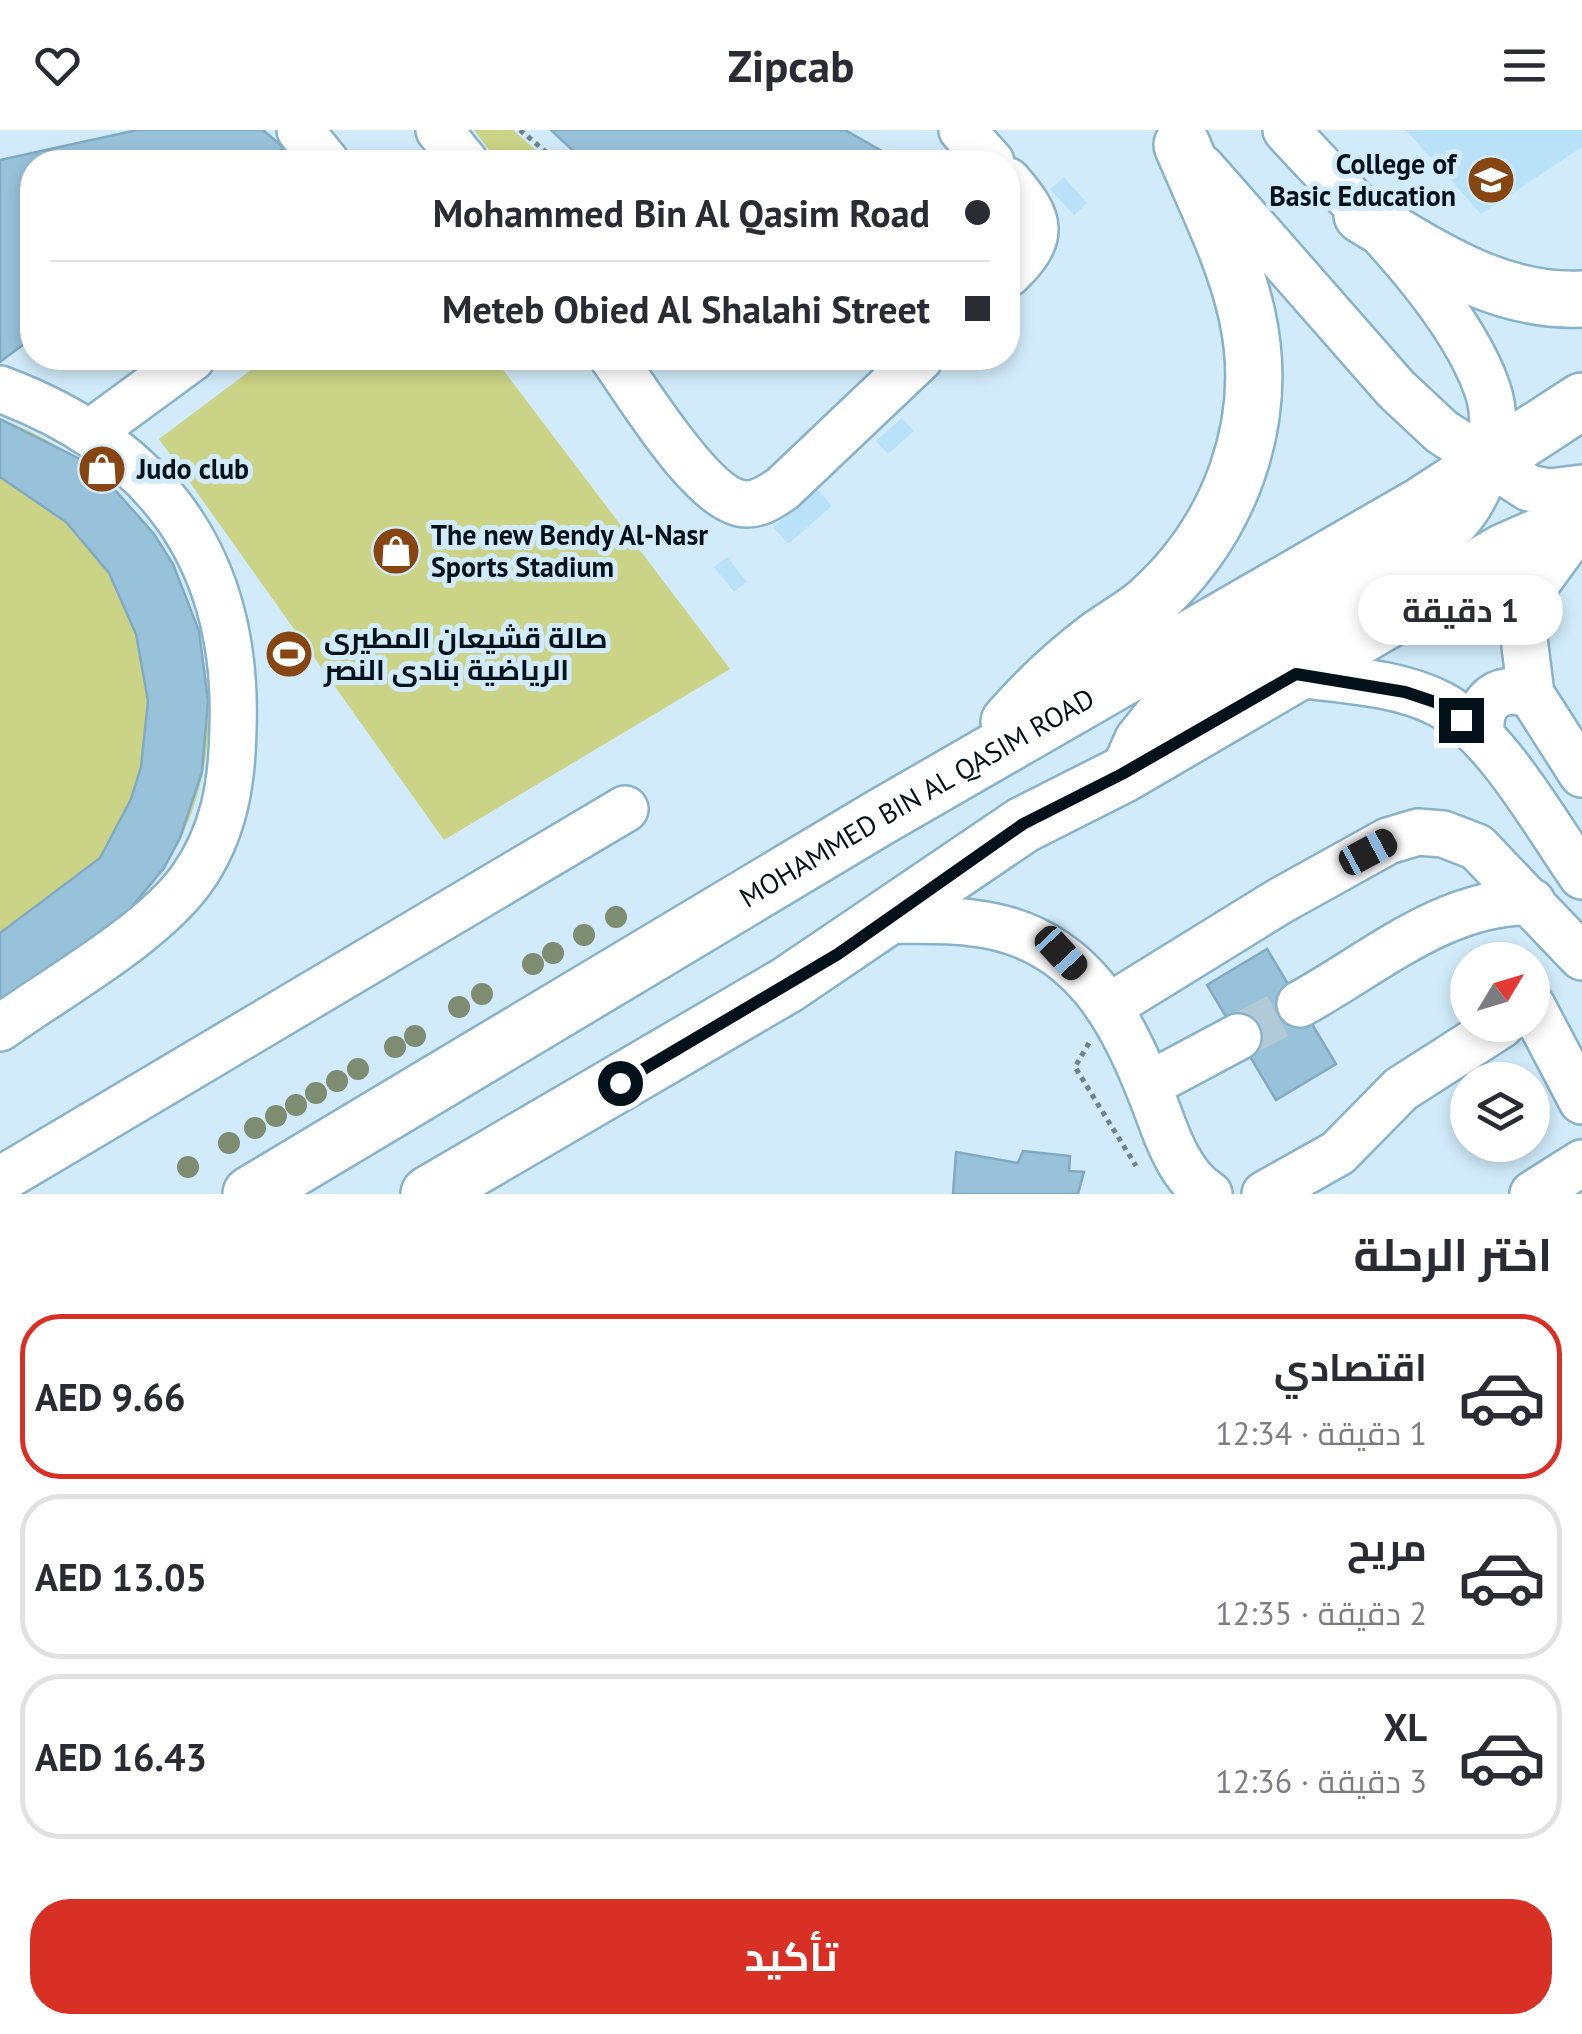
<!DOCTYPE html>
<html lang="ar">
<meta charset="utf-8">
<style>
:root{--surface:#fff;--page:#f2f2f3;--text:#2b2b33;--muted:#7c7c81;--line:#e1e1e2;--accent:#d93025}
body{margin:0;font-family:"PT Sans",Cairo,sans-serif;background:var(--page);color:var(--text);direction:rtl;height:100vh;display:flex;flex-direction:column;font-size:38px;white-space:nowrap}
*{box-sizing:border-box;margin:0}
p{font-size:32px;color:var(--muted)}
.icon{flex:none;width:55px;height:55px;fill:none;stroke:currentColor;stroke-width:2;stroke-linecap:round;stroke-linejoin:round}
.map{position:relative;height:1064px;overflow:hidden;direction:ltr}
.sheet{display:flex;flex-direction:column;background:var(--surface);flex:1}
.sheet>*{flex:none}
.banner{position:absolute;left:20px;top:20px;width:1000px;height:220px;border-radius:40px;box-shadow:0 5px 15px #0003;direction:rtl;display:grid;align-content:center;height:220px;padding:0 30px;background:var(--surface)}
.needle{width:65px;rotate:52deg}
.tools{position:absolute;left:1450px;top:812px;display:grid;gap:20px}
.tools a{display:grid;place-items:center;width:100px;height:100px;border-radius:50%;background:var(--surface);box-shadow:0 5px 15px #0003;font-size:50px}
.end{position:absolute;width:45px;height:45px;margin:-22px;border:12px solid #03121a;background:#fff;box-shadow:0 0 0 5px #fff}
.from{border-radius:50%}
.bubble{position:absolute;height:70px;border-radius:35px;background:var(--surface);box-shadow:0 5px 15px #0003;font-size:32px;font-weight:700;line-height:70px;text-align:center;direction:rtl}
.car{position:absolute;width:30px;height:60px;margin:-30px -15px;border-radius:12px;box-shadow:0 0 8px 2px #0007;background:linear-gradient(#222 24%,#8ab4d8 0 40%,#222 0 76%,#8ab4d8 0 86%,#222 0)}
.banner b{display:flex;align-items:center;gap:35px;height:95px;font-size:38px}
.banner b+b{border-top:2px solid var(--line)}
.banner i{width:25px;height:25px;background:var(--text)}
ul{padding:0;list-style:none}
li{display:flex;align-items:center;gap:30px;height:165px;margin:0 20px 15px;padding:0 10px;border:5px solid var(--line);border-radius:40px}
li div{flex:1}
li b{display:block;font-size:38px}
li em{font-style:normal;font-weight:700}
li.on{border-color:var(--accent)}
li>.icon{width:90px;height:90px;stroke-width:1.5}
h2{padding:0 30px;font-size:45px;line-height:120px}
.action{display:flex;gap:20px;margin-top:auto;padding:20px 30px}
.action a{flex:1;height:115px;border-radius:40px;background:var(--accent);color:#fff;font-size:40px;font-weight:700;line-height:115px;text-align:center}
header{display:flex;justify-content:space-between;align-items:center;height:130px;padding:0 30px;background:var(--surface);font-size:45px;font-weight:700}
.map>svg:first-child{display:block}
.built{fill:#b9e2f9}
.green{fill:#cbd387}
.building{fill:#97c2da;stroke:#80aac2;stroke-width:2.5}
.lines{fill:none;stroke-linecap:round;stroke-linejoin:round}
.minor-tunnel{stroke:#b2cad8;stroke-width:45;stroke-dasharray:45 22;stroke-linecap:butt}
.minor-casing{stroke:#87b2ca;stroke-width:50}
.major-casing{stroke:#87b2ca;stroke-width:60}
.path{stroke:#6d828d;stroke-width:5;stroke-dasharray:5 5;stroke-linecap:butt}
.minor{stroke:#fff;stroke-width:45}
.major{stroke:#fff;stroke-width:55}
.tree{fill:#7e8c72}
.route{stroke:#03121a;stroke-width:12}
.labels{text-anchor:middle;stroke-width:10;stroke-linejoin:round;paint-order:stroke}
.poi-label{font-size:28px;font-weight:bold;fill:#03121a;stroke:#d1ebfa;text-anchor:start}
.street-label{font-size:28px;fill:#03121a;stroke:#d1ebfa}
</style>
<header><svg class="icon" aria-label="menu" viewBox="0 0 24 24"><path d="M4 6h16M4 12h16M4 18h16"/></svg>Zipcab<svg class="icon" aria-label="heart" viewBox="0 0 24 24"><path d="M12 20l-8-8c-3-5 5-10 8-4 3-6 11-1 8 4z"/></svg></header>
<div class="map">
<svg width="1582" height="1064" viewBox="0 0 1582 1064">
<rect width="100%" height="100%" fill="#d1ebfa"/>
<path class="built" d="M1406,0H1582V17L1481,84Z
M1064,47L1087,73L1074,85L1050,59Z
M902,288L914,301L888,324L876,311Z
M817,359L832,376L788,414L773,397Z
M727,427L747,452L734,462L714,437Z"/>
<path class="green" d="M474,0H513L549,32H498Z
M267,228H494L730,539L444,710L159,309Z
M0,289C179,352 270,575 163,740C124,799 56,836 0,876Z"/>
<path class="building" d="M137,0H263L284,18L265,32H32V208L0,232V30Z
M551,0H845L901,32H585Z
M0,289L80,329L107,351L154,404L173,434L199,501L208,571L202,642L180,708L164,738L123,787L0,876V803L100,728L131,669L141,637L148,571L136,504L109,443L66,392L0,347Z
M1267,819L1336,934L1276,970L1207,855Z
M1023,1021L1070,1026L1069,1041L1084,1042L1078,1064H953L956,1022L1018,1033Z"/>
<g class="lines">
<path class="minor-tunnel" d="M1238,907L1300,874"/>
<g class="minor-casing">
<path id="minor" d="M300,0L326,32
M439,0L465,32
M962,0L991,32
M1202,38L1396,259L1442,302L1529,358L1549,362L1582,358
M1008,51C1042,90 1046,107 1008,144
M613,228C637,261 704,374 747,374C761,374 771,366 782,359L920,228
M0,259C158,318 239,430 233,599C232,654 224,704 191,750C151,805 57,857 0,898
M91,302L192,228
M1580,394L1539,450L1527,472L1523,500L1531,564L1582,644
M1296,544C1343,550 1398,552 1440,574C1496,603 1546,695 1582,746
M1481,605C1478,570 1497,555 1531,564
M1122,645L1138,609L1162,579L1455,393C1485,361 1502,300 1487,258C1455,168 1350,71 1286,0
M888,790C916,791 945,789 972,793C1082,805 1123,889 1158,982C1168,1010 1182,1048 1209,1064
M1300,874C1372,835 1446,769 1532,772
M1110,876L1280,771L1388,711L1418,702L1443,704L1477,717L1582,827
M1532,876L1582,971
M1148,955L1238,907
M0,1050L625,679
M1265,1064L1338,1023L1401,959L1501,895
M1533,1064L1582,1033"/>
</g>
<g class="major-casing">
<g id="major">
<path d="M1362,85C1430,126 1498,173 1582,169"/>
<path d="M1009,592C1036,561 1065,534 1098,509C1114,497 1133,487 1148,474C1229,402 1271,293 1247,185C1234,126 1205,70 1182,15"/>
<path id="s1" d="M251,1064L879,688L1422,375L1582,271"/>
<path d="M429,1064L787,855L1023,695L1122,645L1504,422L1554,400L1582,394"/>
</g>
</g>
<path class="path" d="M520,0L558,32
M1089,913L1075,937L1136,1036"/>
<use href="#minor" class="minor"/>
<use href="#major" class="major"/>
</g>
<g class="tree">
<circle cx="616" cy="787" r="11"/>
<circle cx="584" cy="805" r="11"/>
<circle cx="553" cy="823" r="11"/>
<circle cx="533" cy="834" r="11"/>
<circle cx="482" cy="864" r="11"/>
<circle cx="459" cy="877" r="11"/>
<circle cx="415" cy="906" r="11"/>
<circle cx="395" cy="917" r="11"/>
<circle cx="358" cy="939" r="11"/>
<circle cx="337" cy="951" r="11"/>
<circle cx="316" cy="963" r="11"/>
<circle cx="296" cy="975" r="11"/>
<circle cx="276" cy="986" r="11"/>
<circle cx="255" cy="998" r="11"/>
<circle cx="229" cy="1013" r="11"/>
<circle cx="188" cy="1037" r="11"/>
</g>
<g class="lines">
<path class="route" d="M620,953L838,824L1023,694L1122,644L1296,544L1405,562L1441,574L1461,590"/>
</g>
<defs>
<g id="school-disc" transform="scale(2.5)"><circle r="9.5" fill="#864511" stroke="#d1ebfa"/><path d="M0-5L7-2L0 1L-7-2ZM-4 1L0 2.5L4 1V4Q0 6-4 4Z" fill="#fff"/></g>
<g id="shop-disc" transform="scale(2.5)"><circle r="9.5" fill="#864511" stroke="#d1ebfa"/><path d="M-5-2.5h2.3a2.7 3.5 0 0 1 5.4 0H5L5.5 6h-11ZM-1.5-2.5h3a1.5 2.3 0 0 0-3 0Z" fill="#fff"/></g>
<g id="stadium-disc" transform="scale(2.5)"><circle r="9.5" fill="#864511" stroke="#d1ebfa"/><path d="M0-5a6.5 5 0 1 0 0 10a6.5 5 0 1 0 0-10ZM-3.5-1.8h7v3.6h-7Z" fill="#fff"/></g>
</defs>
<g fill-rule="evenodd">
<use href="#school-disc" x="1491" y="50"/>
<use href="#shop-disc" x="102" y="339"/>
<use href="#shop-disc" x="396" y="421"/>
<use href="#stadium-disc" x="289" y="524"/>
</g>
<g class="labels">
<g class="poi-label">
<text x="1456" y="44" text-anchor="end">College of<tspan x="1456" dy="32">Basic Education</tspan></text>
<text x="137" y="349">Judo club</text>
<text x="431" y="415">The new Bendy Al-Nasr<tspan x="431" dy="32">Sports Stadium</tspan></text>
<text x="324" y="518">صالة قشيعان المطيرى<tspan x="324" dy="32">الرياضية بنادى النصر</tspan></text>
</g>
<g class="street-label">
<text dy="10" stroke="none"><textPath href="#s1" startOffset="775">MOHAMMED BIN AL QASIM ROAD</textPath></text>
</g>
</g>
</svg>
<div class="tools">
<a><svg class="needle" viewBox="-14 -14 28 28"><path d="M0-13l5 13h-10z" fill="#e53935"/><path d="M0 13l5-13h-10z" fill="#7c7c81"/></svg></a>
<a><svg class="icon" aria-label="layers" viewBox="0 0 24 24"><path d="M12 4l9 5-9 5-9-5zM3 14l9 5 9-5"/></svg></a>
</div>
<i class="end from" style="left:620px;top:953px"></i>
<i class="end" style="left:1461px;top:590px"></i>
<div class="bubble" style="left:1358px;top:445px;width:205px">1 دقيقة</div>
<i class="car" style="left:1368px;top:722px;rotate:62deg"></i>
<i class="car" style="left:1061px;top:823px;rotate:137deg"></i>
<div class="banner">
<b><i class="from"></i>Mohammed Bin Al Qasim Road</b>
<b><i></i>Meteb Obied Al Shalahi Street</b>
</div>
</div>
<section class="sheet">
<h2>اختر الرحلة</h2>
<ul>
<li class="on"><svg class="icon" aria-label="car" viewBox="0 0 24 24"><path d="M5 17H2v-5l4-1 3-4h7l3 4 3 1v5h-3M9 17h6M6 11h13"/><circle cx="7" cy="17" r="2"/><circle cx="17" cy="17" r="2"/></svg><div><b>اقتصادي</b><p>1 دقيقة · 12:34</p></div><em>AED 9.66</em></li>
<li><svg class="icon" aria-label="car" viewBox="0 0 24 24"><path d="M5 17H2v-5l4-1 3-4h7l3 4 3 1v5h-3M9 17h6M6 11h13"/><circle cx="7" cy="17" r="2"/><circle cx="17" cy="17" r="2"/></svg><div><b>مريح</b><p>2 دقيقة · 12:35</p></div><em>AED 13.05</em></li>
<li><svg class="icon" aria-label="car" viewBox="0 0 24 24"><path d="M5 17H2v-5l4-1 3-4h7l3 4 3 1v5h-3M9 17h6M6 11h13"/><circle cx="7" cy="17" r="2"/><circle cx="17" cy="17" r="2"/></svg><div><b>XL</b><p>3 دقيقة · 12:36</p></div><em>AED 16.43</em></li>
</ul>
<div class="action"><a>تأكيد</a></div>
</section>
